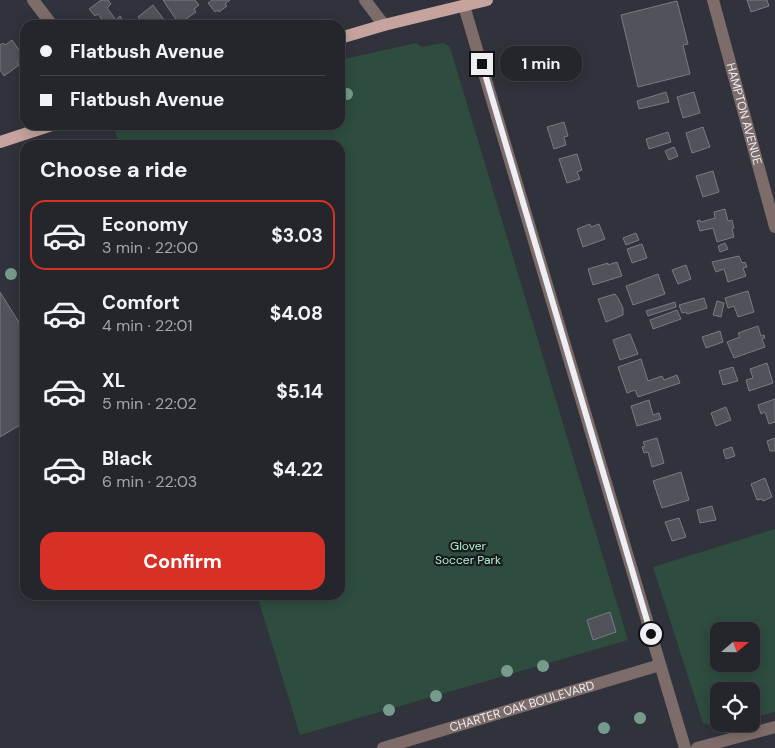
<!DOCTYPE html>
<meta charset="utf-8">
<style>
:root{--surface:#24262c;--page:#2c2e34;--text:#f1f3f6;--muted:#a3a5a9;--line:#414348;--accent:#d93025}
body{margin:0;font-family:"DM Sans",sans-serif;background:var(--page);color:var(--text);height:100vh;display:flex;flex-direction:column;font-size:19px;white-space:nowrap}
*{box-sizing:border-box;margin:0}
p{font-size:16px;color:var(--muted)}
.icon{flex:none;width:28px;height:28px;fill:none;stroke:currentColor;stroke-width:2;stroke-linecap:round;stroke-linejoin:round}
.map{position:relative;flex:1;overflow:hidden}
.sheet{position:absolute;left:20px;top:140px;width:325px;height:460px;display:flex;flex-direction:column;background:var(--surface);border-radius:15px;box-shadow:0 2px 12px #0003,0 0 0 1px var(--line)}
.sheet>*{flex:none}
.top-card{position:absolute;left:20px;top:20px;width:325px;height:110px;border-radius:15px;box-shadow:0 2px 12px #0003,0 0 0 1px var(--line);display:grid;align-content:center;height:110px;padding:0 20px;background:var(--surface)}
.needle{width:32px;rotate:70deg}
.controls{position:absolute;left:710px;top:622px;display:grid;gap:10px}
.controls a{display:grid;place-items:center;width:50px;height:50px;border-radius:10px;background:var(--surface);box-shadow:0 2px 12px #0003,0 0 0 1px var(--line);font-size:25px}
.end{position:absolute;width:22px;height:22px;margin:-11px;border:6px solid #edeff4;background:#111;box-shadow:0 0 0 2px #111}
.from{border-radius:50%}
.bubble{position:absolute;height:35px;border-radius:15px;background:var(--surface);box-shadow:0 2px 12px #0003,0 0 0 1px var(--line);font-size:16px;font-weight:700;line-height:35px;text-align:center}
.top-card b{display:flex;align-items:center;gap:18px;height:48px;font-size:19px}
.top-card b+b{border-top:1px solid var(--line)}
.top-card i{width:12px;height:12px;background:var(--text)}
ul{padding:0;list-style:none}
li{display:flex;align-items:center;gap:15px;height:70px;margin:0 10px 8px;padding:0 10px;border:2px solid transparent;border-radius:15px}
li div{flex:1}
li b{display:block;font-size:19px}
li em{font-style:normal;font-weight:700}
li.active{border-color:var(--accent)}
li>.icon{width:45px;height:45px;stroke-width:1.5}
h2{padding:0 20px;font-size:22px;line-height:60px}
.button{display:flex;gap:10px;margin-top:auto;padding:10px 20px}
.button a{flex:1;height:58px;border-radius:15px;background:var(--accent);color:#fff;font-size:20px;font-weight:700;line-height:58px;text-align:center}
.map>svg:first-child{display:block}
.green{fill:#2e4d3e;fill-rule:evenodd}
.building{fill:#52525b;stroke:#797a83}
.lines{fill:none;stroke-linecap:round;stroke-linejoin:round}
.minor{stroke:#7d6c69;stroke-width:12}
.major{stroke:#c6a39d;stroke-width:12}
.tree{fill:#769b8d}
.route{stroke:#edeff4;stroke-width:6}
.labels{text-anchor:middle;stroke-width:4.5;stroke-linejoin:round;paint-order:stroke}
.street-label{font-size:12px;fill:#edeff4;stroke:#191b1e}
.park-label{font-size:12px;fill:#aff0d0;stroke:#191b1e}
</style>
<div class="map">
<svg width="775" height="748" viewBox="0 0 775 748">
<rect width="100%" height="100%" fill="#30333b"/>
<path class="green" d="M416,43L422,47L443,43L449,46L451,51L628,640L300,735L257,595H340V145H119L115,131L136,125H340V66H342L340,60Z
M775,529V712L751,718V691H719V724H730L718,727L703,723L653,567ZM751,631V664H719V631Z"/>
<path class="building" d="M101,0H108L111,4L107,8L116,20L120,16L126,25H106L98,14L95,16L89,9Z
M163,0H195L199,5L194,9L196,12L179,24Z
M212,0H230L225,4L227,6L219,12L218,10L215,12L208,3Z
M747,0H767L769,6L751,12Z
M677,1L688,44L683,45L690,74L638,87L621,15Z
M153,5L165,21L160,25H143L144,24L138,17Z
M12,40L24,57L17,62L19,65L4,76L0,70V45L3,43L5,45Z
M666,92L669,102L639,109L637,101Z
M694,92L700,113L683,118L677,97Z
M564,122L568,136L564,137L566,145L554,149L547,127Z
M703,127L710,147L692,153L686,133Z
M668,132L671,142L649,149L646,139Z
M674,147L678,156L669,160L665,151Z
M577,154L582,170L577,172L580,179L567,183L559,159Z
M713,171L719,192L703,197L696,176Z
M725,209L728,221L732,220L734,228L732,229L734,237L717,242L713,228L700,231L697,221L700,220L701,222L715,218L714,212Z
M590,224L591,227L599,224L605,239L583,247L577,229Z
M636,233L639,240L626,245L623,238Z
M725,243L728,249L720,252L718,246Z
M642,244L647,258L632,263L627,249Z
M739,256L742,263L745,262L747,267L743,268L746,276L728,282L724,269L716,272L712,262Z
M617,262L622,276L593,285L588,269L608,263V265Z
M686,265L691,279L678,284L672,270Z
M658,274L665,294L633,305L626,286Z
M748,291L754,312L738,317L734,306L728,308L725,298Z
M0,292L25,332V422L0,437Z
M615,294L618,298L623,308V315L606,322L598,299Z
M704,298L707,308L687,314L686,312L682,313L679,305Z
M717,301L724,303L721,317L713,315Z
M675,302L676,307L648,316L646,311Z
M677,310L681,319L653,329L650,320Z
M758,326L761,336L764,335L765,338L762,339L765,347L734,358L727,342L740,337L738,333Z
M720,331L723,342L706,348L702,337Z
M630,334L638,354L620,360L613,340Z
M641,359L648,381L662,376L664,380L677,375L680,383L638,397L635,390L627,393L618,367Z
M767,363L773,383L749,391L746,380L753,378L750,369Z
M733,367L738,381L723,385L719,371Z
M775,399V422L769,424L765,412L761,414L758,405Z
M649,400L653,415L659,413L661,419L637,426L631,406Z
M726,407L731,420L716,426L711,413Z
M657,438L664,463L652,467L648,452L644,453L642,447L645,446L643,442Z
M775,438V451H770L767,441Z
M732,447L735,456L726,459L723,450Z
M681,472L689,500L662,508L653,481Z
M765,478L772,497L763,501L762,499L757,500L751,484Z
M712,506L716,520L700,523L697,510Z
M679,518L686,537L672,541L665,522Z
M610,612L616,632L593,640L587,620Z"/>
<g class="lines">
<g class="minor">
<path d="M33,0L52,25"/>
<path d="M365,0L384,25"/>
<path id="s1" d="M713,0L775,227"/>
<path d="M464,6L685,748"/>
<path id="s2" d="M383,748L660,665"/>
<path d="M697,748L775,727"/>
</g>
<path class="major" d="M340,38L384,25L487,0
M0,142L52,125"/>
</g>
<g class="tree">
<circle cx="347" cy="94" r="6"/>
<circle cx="11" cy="274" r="6"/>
<circle cx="543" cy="666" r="6"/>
<circle cx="507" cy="671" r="6"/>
<circle cx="436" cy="696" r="6"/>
<circle cx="389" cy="710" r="6"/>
<circle cx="640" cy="718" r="6"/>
<circle cx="604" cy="728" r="6"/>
</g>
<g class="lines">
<path class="route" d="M482,64L651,634"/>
</g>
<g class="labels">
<g class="street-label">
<text dy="4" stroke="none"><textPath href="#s1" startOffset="118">HAMPTON AVENUE</textPath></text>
<text dy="4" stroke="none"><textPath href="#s2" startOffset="145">CHARTER OAK BOULEVARD</textPath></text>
</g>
<g class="park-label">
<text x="468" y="550">Glover<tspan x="468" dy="14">Soccer Park</tspan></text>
</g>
</g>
</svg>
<div class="controls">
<a><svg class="needle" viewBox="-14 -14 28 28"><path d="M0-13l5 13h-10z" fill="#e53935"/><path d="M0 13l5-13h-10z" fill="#a3a5a9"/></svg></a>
<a><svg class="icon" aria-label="locate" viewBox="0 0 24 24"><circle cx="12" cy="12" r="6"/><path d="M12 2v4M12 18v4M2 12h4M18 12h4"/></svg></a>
</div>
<i class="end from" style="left:651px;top:634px"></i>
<i class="end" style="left:482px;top:64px"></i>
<div class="bubble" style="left:500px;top:46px;width:82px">1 min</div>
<div class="top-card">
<b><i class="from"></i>Flatbush Avenue</b>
<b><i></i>Flatbush Avenue</b>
</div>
<section class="sheet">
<h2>Choose a ride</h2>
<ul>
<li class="active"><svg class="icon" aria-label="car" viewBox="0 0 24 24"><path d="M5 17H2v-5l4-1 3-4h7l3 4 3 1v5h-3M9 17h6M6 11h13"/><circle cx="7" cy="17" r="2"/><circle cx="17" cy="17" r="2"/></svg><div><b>Economy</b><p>3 min · 22:00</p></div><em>$3.03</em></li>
<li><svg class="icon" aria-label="car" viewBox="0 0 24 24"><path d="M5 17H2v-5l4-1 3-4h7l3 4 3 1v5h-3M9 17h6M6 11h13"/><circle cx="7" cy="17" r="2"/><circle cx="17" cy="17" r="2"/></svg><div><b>Comfort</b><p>4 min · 22:01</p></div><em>$4.08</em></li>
<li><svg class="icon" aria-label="car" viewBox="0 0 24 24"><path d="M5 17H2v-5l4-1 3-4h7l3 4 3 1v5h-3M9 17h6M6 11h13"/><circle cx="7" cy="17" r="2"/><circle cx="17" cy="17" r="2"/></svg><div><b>XL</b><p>5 min · 22:02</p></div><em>$5.14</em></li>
<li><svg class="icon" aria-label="car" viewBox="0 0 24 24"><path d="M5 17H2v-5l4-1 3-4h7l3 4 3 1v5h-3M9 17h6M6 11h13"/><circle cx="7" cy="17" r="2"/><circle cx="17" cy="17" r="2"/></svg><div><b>Black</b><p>6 min · 22:03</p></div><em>$4.22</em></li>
</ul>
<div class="button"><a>Confirm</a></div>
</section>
</div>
